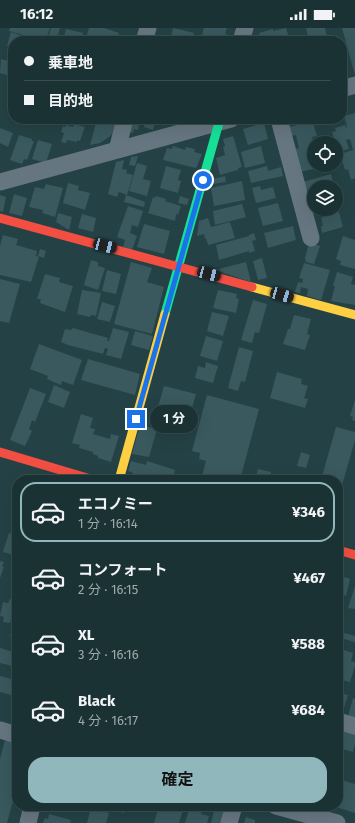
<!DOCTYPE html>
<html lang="ja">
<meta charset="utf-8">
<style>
:root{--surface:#1b3234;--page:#283e40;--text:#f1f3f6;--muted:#a0aaac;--line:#394d4f;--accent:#90b8bc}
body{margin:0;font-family:"Fira Sans","Noto Sans JP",sans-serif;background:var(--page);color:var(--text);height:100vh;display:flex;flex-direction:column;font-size:15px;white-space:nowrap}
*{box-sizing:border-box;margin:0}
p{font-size:13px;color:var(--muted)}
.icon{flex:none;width:22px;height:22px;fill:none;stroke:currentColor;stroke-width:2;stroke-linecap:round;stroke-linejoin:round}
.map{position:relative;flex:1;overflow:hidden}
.drawer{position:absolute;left:12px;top:447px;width:331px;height:336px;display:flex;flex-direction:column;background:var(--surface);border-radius:16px;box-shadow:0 4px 16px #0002,0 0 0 1px var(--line)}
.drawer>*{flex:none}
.hud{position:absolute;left:8px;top:8px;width:339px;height:88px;border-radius:16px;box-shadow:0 4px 16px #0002,0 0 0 1px var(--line);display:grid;align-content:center;height:88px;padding:0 16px;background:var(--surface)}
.buttons{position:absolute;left:307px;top:108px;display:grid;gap:8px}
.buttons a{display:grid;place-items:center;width:36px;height:36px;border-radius:50%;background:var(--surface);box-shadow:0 4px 16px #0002,0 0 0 1px var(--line);font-size:20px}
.end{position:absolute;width:18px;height:18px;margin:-9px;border:5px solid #1a73e8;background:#fff;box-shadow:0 0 0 2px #fff}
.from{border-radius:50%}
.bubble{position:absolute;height:28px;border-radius:14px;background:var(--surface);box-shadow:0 4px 16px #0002,0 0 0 1px var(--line);font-size:13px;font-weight:700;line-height:28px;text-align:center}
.car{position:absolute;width:12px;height:24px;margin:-12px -6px;border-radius:5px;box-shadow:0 0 3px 1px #0007;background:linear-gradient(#222 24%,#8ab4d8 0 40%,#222 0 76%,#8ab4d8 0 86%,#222 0)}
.hud b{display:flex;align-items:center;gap:14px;height:38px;font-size:15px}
.hud b+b{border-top:1px solid var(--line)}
.hud i{width:10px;height:10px;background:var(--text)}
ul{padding:7px 0 0;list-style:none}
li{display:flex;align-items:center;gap:12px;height:60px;margin:0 8px 6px;padding:0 8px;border:2px solid transparent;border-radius:16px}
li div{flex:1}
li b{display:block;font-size:15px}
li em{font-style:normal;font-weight:700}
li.on{border-color:var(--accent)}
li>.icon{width:36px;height:36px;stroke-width:1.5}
.action{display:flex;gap:8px;margin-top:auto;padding:8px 16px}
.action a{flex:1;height:46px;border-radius:16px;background:var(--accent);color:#111;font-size:16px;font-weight:700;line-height:46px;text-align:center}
.status{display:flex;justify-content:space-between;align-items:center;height:28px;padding:0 20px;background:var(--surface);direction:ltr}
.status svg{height:11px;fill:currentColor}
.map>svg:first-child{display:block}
.building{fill:#39595f}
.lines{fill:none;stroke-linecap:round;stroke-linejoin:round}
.street{stroke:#667680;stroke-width:17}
.fast{stroke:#16e098;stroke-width:9}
.slow{stroke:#ffcf43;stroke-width:9}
.jam{stroke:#f24e42;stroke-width:9}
.route{stroke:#1a73e8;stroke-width:5}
</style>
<div class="status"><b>16:12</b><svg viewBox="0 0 49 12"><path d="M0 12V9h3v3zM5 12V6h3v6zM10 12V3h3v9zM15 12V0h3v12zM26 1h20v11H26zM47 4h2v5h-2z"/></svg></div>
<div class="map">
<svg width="355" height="795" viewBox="0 0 355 795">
<rect width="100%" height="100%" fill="#244245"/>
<path class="building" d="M10,0H50L45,13L9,3Z
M51,0H60L58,7L64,9L66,1L83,5L81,13H47Z
M89,0H104L119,5L117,13H85Z
M173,0L194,5L192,13H170Z
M204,0H227L225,6L234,8L233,13H226L202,7Z
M286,0L290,13H261L259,5L273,1V3Z
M306,0H325L328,13H309Z
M342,0H355V46L353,40Z
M11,4L31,11V13H13V19L7,18Z
M1,31L13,34L10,48L0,45Z
M355,85V150L351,152L348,141L345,142L340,126L353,122L350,111L346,112L349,121L338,124L332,104L336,103L335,100L345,97L346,100L347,99L344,88Z
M42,91H62L60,97Z
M97,91H116L115,97L113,105L109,109L100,115L90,117Z
M130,91H140L138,102L134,101L133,105L126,103Z
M143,91H156L153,102L144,99L145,94L142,93Z
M297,91H312L317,108L312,109L314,119V137L326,138L300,144L295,121L299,120L296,107L291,108L289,99L298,97Z
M264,95L268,111L248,117L243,101Z
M74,96L85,99L80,113L77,112V114L67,112L66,115L61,114L64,105L61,104L63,98L65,99L66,97L73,99Z
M0,100L13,105L8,119L0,115Z
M19,107L32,111V113H34L27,132L24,131L22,136L10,132Z
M233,108L242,139L238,140V142L220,147L216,130L225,127L223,119L225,118L223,111Z
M38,112L52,116L46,135L32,131Z
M173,118L185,122L186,119L195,121L194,124L202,126L196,140L163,132L167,120L172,121Z
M261,118L265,135L245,140L241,124Z
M138,128L135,138L129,137L131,129Z
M124,132L122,141L127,142L126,145L133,147L127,167L119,164L117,169L108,166L116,134Z
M137,135L147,138L143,151L151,153L147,168L129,163Z
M166,138L181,142L178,152L181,153L178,165L160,160Z
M267,138L268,143L281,139L283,148L251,155L248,143Z
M331,146L334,159H314V167L311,168L309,161L306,162L303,154Z
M225,148L226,154L213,156V151Z
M242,153L245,172L214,178L211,160Z
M68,155L79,158L78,162L90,165L85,182L63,175Z
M46,156L63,160L55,189L42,185L43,182L29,179L35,159L44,161Z
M260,158L261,162L273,159L276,170L256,175L252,160Z
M14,166L27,170L22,188L9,185Z
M0,167L6,169L3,184L0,183Z
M126,167L145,174L144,179L124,174Z
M156,168L166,171L165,173L181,178L178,187L176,186L175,193L148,185L153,169L155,170Z
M180,168L189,171L187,177L178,175Z
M278,175L283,193L263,198L258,180Z
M242,176L246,189L215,197L213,183Z
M128,178L143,183L138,199L132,197L130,205L137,208L132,222L123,219L125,212L117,209Z
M339,184L343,199L322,205L321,198H323L321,190Z
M58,185L72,189L69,202L56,194Z
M82,186L96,190L93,204L78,200Z
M208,190L211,199L230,194L235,210L208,217L206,210L205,211L204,206L197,208L199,193Z
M144,196L170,203L164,226L137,219Z
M293,198L296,212L268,220L264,205Z
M254,205L256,212L252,213L255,223L249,225V223L219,232L216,217L249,208V207Z
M3,207L18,211L16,217L37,223L36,228L39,229L31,254L0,247V218Z
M343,208L355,212V241L340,237L341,233L336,231Z
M309,215L320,218L314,236L306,234L305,230Z
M40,221L46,223L44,230L38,228Z
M262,230L267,250L258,252L253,233Z
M91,232L98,234V238L105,240L98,262L84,257Z
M131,234L152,240L147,254L164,259L152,306L114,296Z
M246,234L251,254L215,242Z
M304,235L330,242L321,272L307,268L308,261L301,259L300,265L295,264L298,254L302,255L303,251L299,250Z
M107,242L121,246L116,266L102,263Z
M337,244L353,249L351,256L355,257V277L331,273L335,258H333Z
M45,246L60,250L59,254L73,258L65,284L40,275L41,271H37Z
M0,251L20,256L9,295L0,293Z
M82,262L101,265L96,288L91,287L90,289L77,286Z
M218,262L237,266L236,270L239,271L236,285L213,280Z
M253,272L267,276L259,305L255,304L252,315L241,312Z
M102,274L115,278L110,294L97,291Z
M212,284L229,288L223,308L207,303Z
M294,287L311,291L307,306L310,307L305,322L283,316L288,301H290Z
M73,300L108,310L107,313H109L113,300L129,304L121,331L106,327L108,321L105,320L103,326L68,317L61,314L65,301L71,302Z
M135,303L153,308L149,322L131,317Z
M206,308L223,313L217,333L200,328Z
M39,316L82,332L73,357L62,353L61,357L47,351L48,348L30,341Z
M239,319L253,323L245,354L241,353L238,363L228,360Z
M88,331L140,346L135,367L81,352Z
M206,334L218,338L213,355L195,350L198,338L205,340Z
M277,344L302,351L301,356L308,358L304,370L308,371L305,380L270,370Z
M54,357L70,364L64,380L48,374Z
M164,358L196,366L190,387L158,379Z
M30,360L46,366L35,394L32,392L29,401L32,403L25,418L10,412Z
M207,367L259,381L240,452H201L206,433L199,431L200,425L192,423Z
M355,372V393L352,392L353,389L350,388Z
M81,386L93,390L90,400L95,401L93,406L110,411L111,406L119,408L111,434L98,430V428L93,426V424L79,420L80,417L72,415Z
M140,397L157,401L149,429L132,426Z
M336,399L355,404V412L338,471V452H321Z
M301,424L310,427L306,440L297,438Z
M131,433L146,437L147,433L175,442L172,452H131L133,445L128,443Z
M258,441L271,444L270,452H255Z
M17,459V477L12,476Z
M9,505L17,507V528L3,524Z
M0,533L4,534L2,538L4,539L0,550Z
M338,547L350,551L346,568L338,565Z
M355,558V581L348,580Z
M10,571L16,573L10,595L3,594L4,589L0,588L3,574L8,575Z
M338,573H340L339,577L343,578L340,590H338Z
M17,587V610L10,608Z
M341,604L355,608V614L340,610Z
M0,620L17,625V639L0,635Z
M338,620L353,625L351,633L355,634V638L350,654L338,651Z
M0,648L15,652L11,667L0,664Z
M338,665L348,667L343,683H341L338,691Z
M353,670L355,671V694L347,692Z
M16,671L17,672V691L11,690Z
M342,700L355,703V716L353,724L338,720V715Z
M5,712L17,715V758L7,795H0V731Z
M338,751L355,756V785L333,778H338Z
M111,778H126L124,785L110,781Z
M159,778H184L179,795H154Z
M190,778L203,779L201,786L209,788L207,795H185Z
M215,778H227L221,795H211Z
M91,780L109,785L106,795H87Z
M49,786L71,792L70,795H43L45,790L48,791Z
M246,789L255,792V795H244Z"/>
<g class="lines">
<path class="street" d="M144,13L148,0
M241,13L245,0
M342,61L355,57
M279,91L311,210
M117,122L125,91
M0,154L231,91
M338,693L355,698
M0,702L17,707
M276,778L337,795
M28,795L32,778
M229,795L234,778"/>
<path class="fast" d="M165,286L220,91"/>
<path class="slow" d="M252,259L355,287
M119,452L165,286"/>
<path class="jam" d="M0,190L252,259
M0,424L94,452
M338,522L355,527"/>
</g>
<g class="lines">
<path class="route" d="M136,391L203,152"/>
</g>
</svg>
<div class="buttons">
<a><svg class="icon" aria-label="locate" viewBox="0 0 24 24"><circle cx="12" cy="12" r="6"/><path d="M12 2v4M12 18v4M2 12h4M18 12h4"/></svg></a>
<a><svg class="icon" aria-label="layers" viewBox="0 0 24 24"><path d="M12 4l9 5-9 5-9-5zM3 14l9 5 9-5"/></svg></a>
</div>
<i class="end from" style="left:203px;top:152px"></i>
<i class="end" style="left:136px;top:391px"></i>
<div class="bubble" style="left:150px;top:377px;width:48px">1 分</div>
<i class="car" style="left:105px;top:218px;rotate:105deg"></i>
<i class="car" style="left:209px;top:246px;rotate:105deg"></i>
<i class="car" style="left:282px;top:267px;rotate:106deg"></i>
<div class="hud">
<b><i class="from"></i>乗車地</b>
<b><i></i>目的地</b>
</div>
<section class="drawer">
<ul>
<li class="on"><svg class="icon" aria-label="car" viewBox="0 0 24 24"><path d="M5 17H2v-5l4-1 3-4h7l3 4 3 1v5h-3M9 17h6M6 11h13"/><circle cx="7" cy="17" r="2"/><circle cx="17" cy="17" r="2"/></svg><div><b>エコノミー</b><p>1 分 · 16:14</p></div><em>¥346</em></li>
<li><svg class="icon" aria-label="car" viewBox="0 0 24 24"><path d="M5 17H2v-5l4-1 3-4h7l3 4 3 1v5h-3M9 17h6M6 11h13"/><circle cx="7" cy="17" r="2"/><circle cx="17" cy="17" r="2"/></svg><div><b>コンフォート</b><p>2 分 · 16:15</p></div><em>¥467</em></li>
<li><svg class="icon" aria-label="car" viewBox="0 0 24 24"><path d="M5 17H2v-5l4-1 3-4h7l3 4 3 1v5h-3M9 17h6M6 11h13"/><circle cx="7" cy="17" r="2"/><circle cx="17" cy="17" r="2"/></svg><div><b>XL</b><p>3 分 · 16:16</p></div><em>¥588</em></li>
<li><svg class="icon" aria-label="car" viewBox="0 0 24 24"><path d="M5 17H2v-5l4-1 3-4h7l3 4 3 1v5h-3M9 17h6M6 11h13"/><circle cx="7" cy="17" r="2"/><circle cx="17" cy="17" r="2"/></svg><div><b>Black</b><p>4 分 · 16:17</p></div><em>¥684</em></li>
</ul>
<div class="action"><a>確定</a></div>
</section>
</div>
